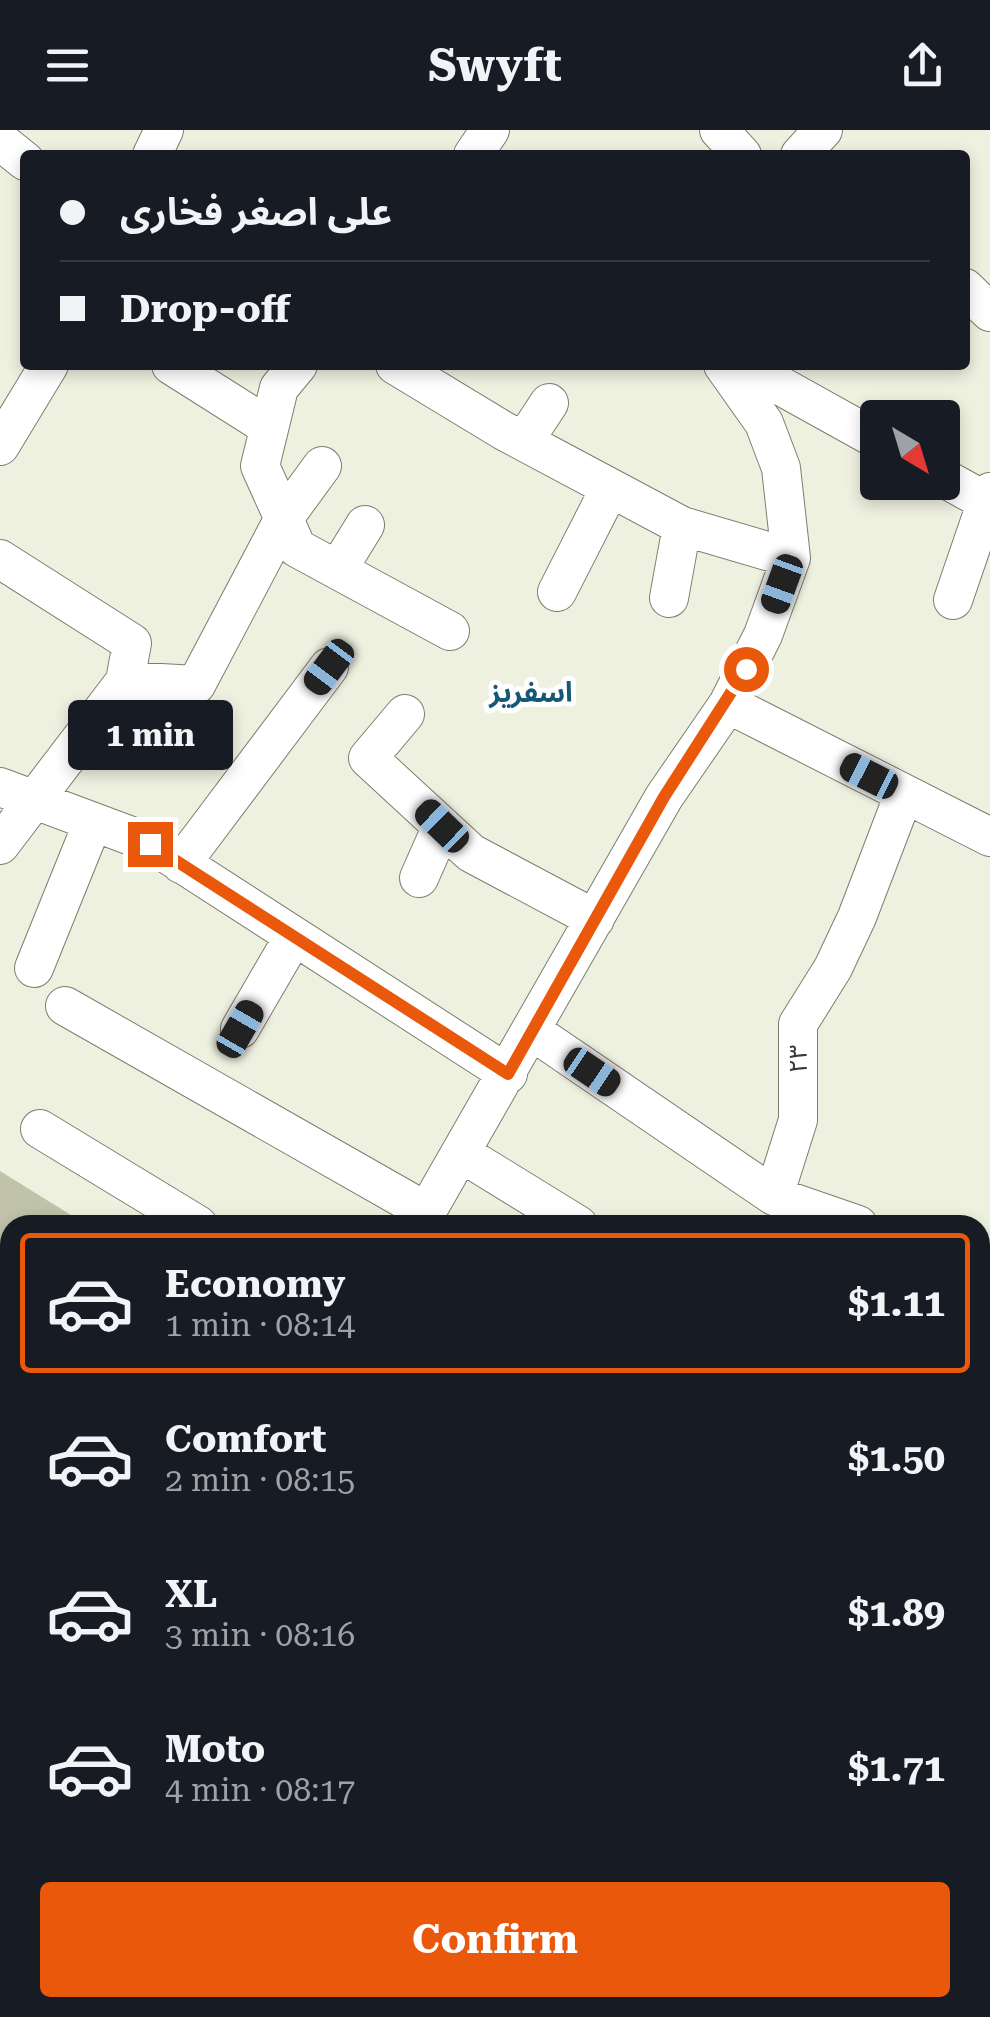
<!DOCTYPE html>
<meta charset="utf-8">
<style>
:root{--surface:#171b24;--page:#242831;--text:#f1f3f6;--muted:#9ea1a6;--line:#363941;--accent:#ea580c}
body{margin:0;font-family:"Roboto Serif","Noto Sans Arabic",serif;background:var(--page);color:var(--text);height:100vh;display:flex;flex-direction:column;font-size:38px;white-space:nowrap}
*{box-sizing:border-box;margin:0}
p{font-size:32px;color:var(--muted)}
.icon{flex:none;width:55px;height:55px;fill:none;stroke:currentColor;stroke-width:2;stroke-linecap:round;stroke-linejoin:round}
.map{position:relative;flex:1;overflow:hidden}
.drawer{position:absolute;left:0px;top:1085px;width:990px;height:802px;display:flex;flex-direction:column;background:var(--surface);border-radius:30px 30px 0 0;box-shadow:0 5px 15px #0003}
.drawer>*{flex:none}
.banner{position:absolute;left:20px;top:20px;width:950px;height:220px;border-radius:10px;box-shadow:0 5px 15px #0003;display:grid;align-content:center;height:220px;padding:0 40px;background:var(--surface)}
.needle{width:65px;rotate:142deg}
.buttons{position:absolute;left:860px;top:270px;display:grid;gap:20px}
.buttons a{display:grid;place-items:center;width:100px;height:100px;border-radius:10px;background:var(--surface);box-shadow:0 5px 15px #0003;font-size:50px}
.end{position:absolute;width:45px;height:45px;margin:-22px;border:12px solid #ea580c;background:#fff;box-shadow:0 0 0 5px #fff}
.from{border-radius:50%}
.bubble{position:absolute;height:70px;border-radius:10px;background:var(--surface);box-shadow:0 5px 15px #0003;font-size:32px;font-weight:700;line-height:70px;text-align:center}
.car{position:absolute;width:30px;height:60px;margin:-30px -15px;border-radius:12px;box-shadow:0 0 8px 2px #0007;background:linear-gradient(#222 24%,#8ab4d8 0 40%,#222 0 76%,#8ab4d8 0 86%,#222 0)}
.banner b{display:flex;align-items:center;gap:35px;height:95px;font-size:38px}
.banner b+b{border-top:2px solid var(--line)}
.banner i{width:25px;height:25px;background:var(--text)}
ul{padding:18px 0 0;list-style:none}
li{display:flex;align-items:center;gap:30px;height:140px;margin:0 20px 15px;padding:0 20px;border:5px solid transparent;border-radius:10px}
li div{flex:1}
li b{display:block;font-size:38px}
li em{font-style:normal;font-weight:700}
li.on{border-color:var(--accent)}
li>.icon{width:90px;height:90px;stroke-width:1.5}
.button{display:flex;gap:20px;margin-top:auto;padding:20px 40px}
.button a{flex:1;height:115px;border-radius:10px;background:var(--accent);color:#fff;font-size:40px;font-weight:700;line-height:115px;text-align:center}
header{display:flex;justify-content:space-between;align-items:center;height:130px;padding:0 40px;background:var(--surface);font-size:45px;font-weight:700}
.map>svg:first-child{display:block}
.pitch{fill:#c0c3aa}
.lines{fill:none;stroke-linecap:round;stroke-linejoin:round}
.minor-casing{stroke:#7c7e6f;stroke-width:40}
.minor{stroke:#fff;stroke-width:38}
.route{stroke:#ea580c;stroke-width:12}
.labels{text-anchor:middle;stroke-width:10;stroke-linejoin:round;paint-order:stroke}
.street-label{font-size:25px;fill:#3a3a34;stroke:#fff}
.neighbourhood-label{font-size:28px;font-weight:bold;fill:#165977;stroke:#fff}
</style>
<header><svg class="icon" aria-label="menu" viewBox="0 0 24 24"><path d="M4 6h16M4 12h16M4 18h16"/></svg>Swyft<svg class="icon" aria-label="share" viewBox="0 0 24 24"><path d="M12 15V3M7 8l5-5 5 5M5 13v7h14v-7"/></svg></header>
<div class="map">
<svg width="990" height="1887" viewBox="0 0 990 1887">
<rect width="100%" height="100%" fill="#eff1e0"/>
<path class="pitch" d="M0,1041L87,1095H10V1202L0,1196Z"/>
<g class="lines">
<g class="minor-casing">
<path id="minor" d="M719,0L742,25
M0,11L25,31
M152,25L164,0
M473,25L490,0
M800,25L823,0
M965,158L990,182
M171,235L269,297
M298,235L279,258L260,336L297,418L450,501
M395,235L504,301L682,396L791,428
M743,235L878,310
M524,311L549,273
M0,316L49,235
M942,347L987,372
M0,429L132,513L125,551L0,715
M338,439L365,395
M557,462L610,358
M669,468L682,396
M953,470L990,362
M125,551L196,555L284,388L322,336
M728,574L990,707
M405,584L368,628L471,723L595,789
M0,657L150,713L508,944
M181,734L329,537
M419,748L442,696
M34,838L93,692
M65,876L427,1082
M240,899L294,806
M532,901L774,1066
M40,999L198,1095
M461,1023L578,1095
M419,1095L664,667L728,574L763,505L791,428L781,338L764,293L723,235
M858,1095L774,1066L798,990V894L833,838L857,787L904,664
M980,1181L990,1166
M980,1290L990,1298
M0,1304L10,1310
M0,1446L10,1453
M0,1772L10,1755
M242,1878L252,1887
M167,1887L173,1878"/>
</g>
<use href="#minor" class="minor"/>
</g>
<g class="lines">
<path class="route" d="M150,714L508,944L664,667L746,539"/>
</g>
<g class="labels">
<g class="street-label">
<text transform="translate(798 929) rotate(-90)" y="9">۲۳</text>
</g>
<g class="neighbourhood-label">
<text x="531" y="572">اسفریز</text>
</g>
</g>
</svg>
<div class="buttons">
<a><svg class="needle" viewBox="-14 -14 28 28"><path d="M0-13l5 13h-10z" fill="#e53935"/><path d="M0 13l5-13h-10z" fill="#9ea1a6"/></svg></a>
</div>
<i class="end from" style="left:746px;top:539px"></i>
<i class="end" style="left:150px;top:714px"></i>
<div class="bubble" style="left:68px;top:570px;width:165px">1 min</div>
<i class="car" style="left:782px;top:454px;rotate:200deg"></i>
<i class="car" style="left:329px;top:537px;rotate:217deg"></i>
<i class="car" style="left:869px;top:646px;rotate:297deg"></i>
<i class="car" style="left:442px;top:696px;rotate:314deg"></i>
<i class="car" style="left:240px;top:899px;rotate:30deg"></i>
<i class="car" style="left:592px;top:942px;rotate:124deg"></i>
<div class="banner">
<b><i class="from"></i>علی اصغر فخاری</b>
<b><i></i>Drop-off</b>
</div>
<section class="drawer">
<ul>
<li class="on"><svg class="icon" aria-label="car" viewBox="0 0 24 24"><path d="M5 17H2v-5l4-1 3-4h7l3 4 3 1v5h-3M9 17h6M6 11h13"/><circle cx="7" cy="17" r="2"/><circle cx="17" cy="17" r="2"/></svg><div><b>Economy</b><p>1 min · 08:14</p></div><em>$1.11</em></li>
<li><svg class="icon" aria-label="car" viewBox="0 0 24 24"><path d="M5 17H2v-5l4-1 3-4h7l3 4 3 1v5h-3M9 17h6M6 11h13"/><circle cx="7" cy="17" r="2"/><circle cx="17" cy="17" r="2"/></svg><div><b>Comfort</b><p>2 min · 08:15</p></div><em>$1.50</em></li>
<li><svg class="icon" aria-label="car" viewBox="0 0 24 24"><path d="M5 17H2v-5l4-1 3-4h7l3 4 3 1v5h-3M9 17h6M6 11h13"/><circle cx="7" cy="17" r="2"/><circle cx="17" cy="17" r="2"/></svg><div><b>XL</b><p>3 min · 08:16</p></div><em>$1.89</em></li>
<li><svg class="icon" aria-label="car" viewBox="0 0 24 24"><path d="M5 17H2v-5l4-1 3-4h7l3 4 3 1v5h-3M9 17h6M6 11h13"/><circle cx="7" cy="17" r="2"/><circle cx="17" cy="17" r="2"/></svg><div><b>Moto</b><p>4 min · 08:17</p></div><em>$1.71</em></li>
</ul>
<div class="button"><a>Confirm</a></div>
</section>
</div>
